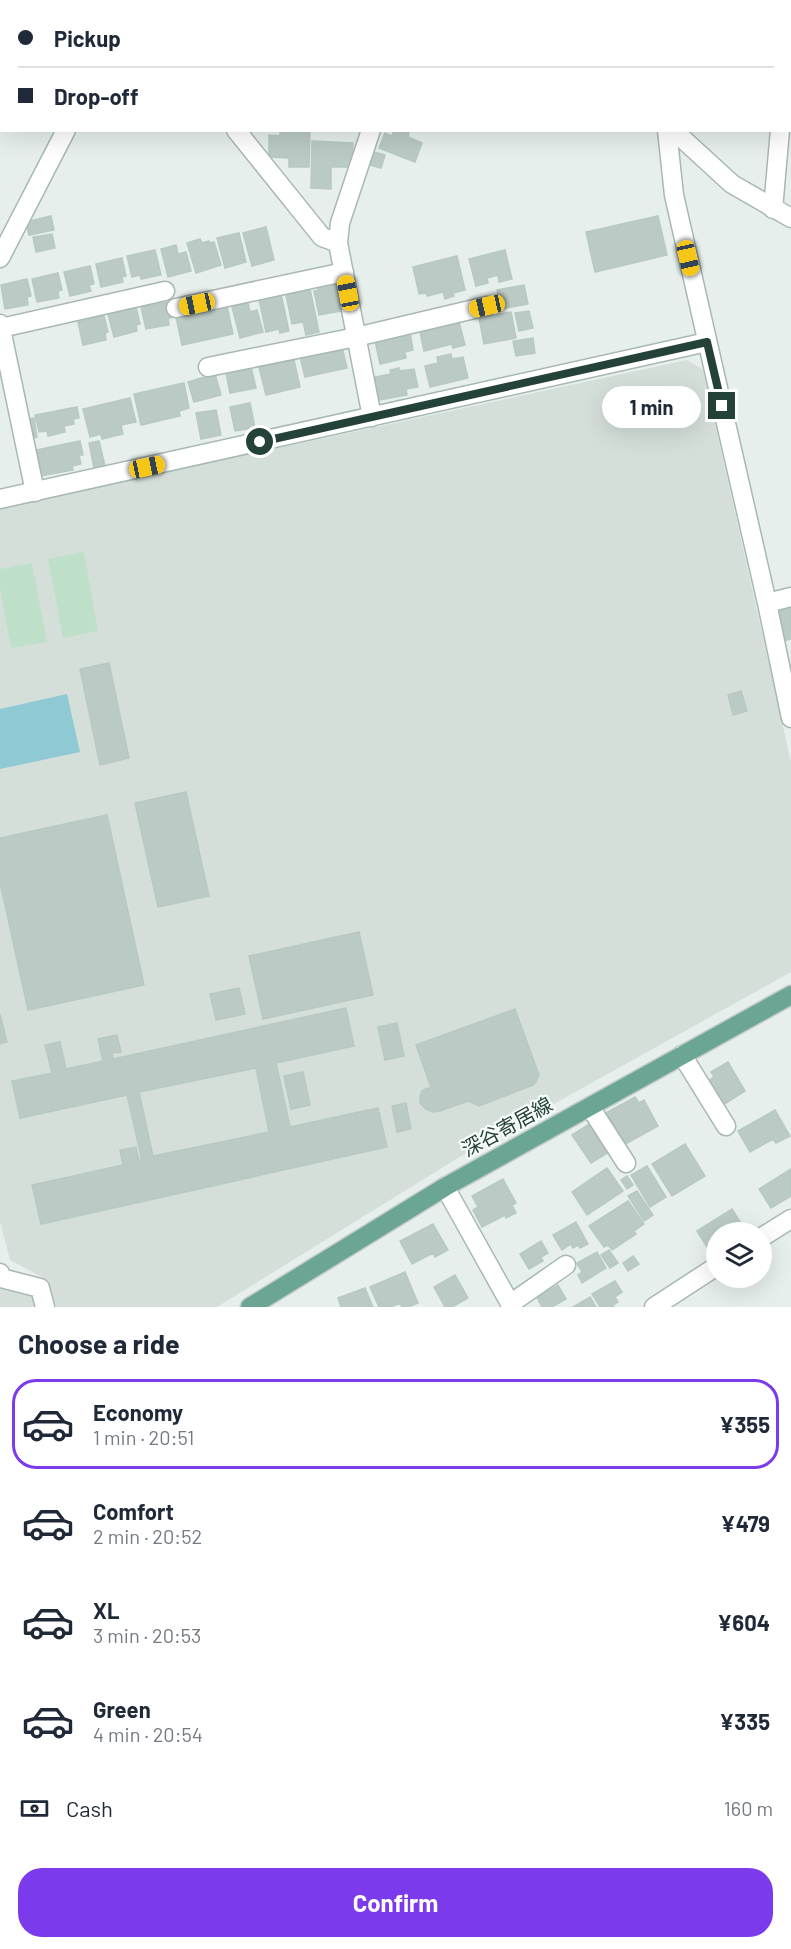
<!DOCTYPE html>
<meta charset="utf-8">
<style>
:root{--surface:#fff;--page:#f2f2f3;--text:#1f2937;--muted:#747a83;--line:#e0e1e3;--accent:#7c3aed}
body{margin:0;font-family:Barlow,"Noto Sans JP",sans-serif;background:var(--page);color:var(--text);height:100vh;display:flex;flex-direction:column;font-size:22px;white-space:nowrap}
*{box-sizing:border-box;margin:0}
p{font-size:20px;color:var(--muted)}
.icon{flex:none;width:33px;height:33px;fill:none;stroke:currentColor;stroke-width:2;stroke-linecap:round;stroke-linejoin:round}
.map{position:relative;height:1307px;overflow:hidden}
.drawer{display:flex;flex-direction:column;background:var(--surface);flex:1}
.drawer>*{flex:none}
.hud{position:absolute;left:0px;top:0px;width:792px;height:132px;box-shadow:0 6px 24px #0002;display:grid;align-content:center;height:132px;padding:0 18px;background:var(--surface)}
.tools{position:absolute;left:706px;top:1222px;display:grid;gap:12px}
.tools a{display:grid;place-items:center;width:66px;height:66px;border-radius:50%;background:var(--surface);box-shadow:0 6px 24px #0002;font-size:30px}
.end{position:absolute;width:27px;height:27px;margin:-14px;border:8px solid #24423a;background:#fff;box-shadow:0 0 0 3px #fff}
.from{border-radius:50%}
.bubble{position:absolute;height:42px;border-radius:21px;background:var(--surface);box-shadow:0 6px 24px #0002;font-size:20px;font-weight:700;line-height:42px;text-align:center}
.car{position:absolute;width:18px;height:36px;margin:-18px -9px;border-radius:8px;box-shadow:0 0 4px 2px #0007;background:linear-gradient(#f5c518 24%,#345 0 40%,#f5c518 0 76%,#345 0 86%,#f5c518 0)}
.hud b{display:flex;align-items:center;gap:21px;height:57px;font-size:22px}
.hud b+b{border-top:2px solid var(--line)}
.hud i{width:15px;height:15px;background:var(--text)}
ul{padding:0;list-style:none}
li{display:flex;align-items:center;gap:18px;height:90px;margin:0 12px 9px;padding:0 6px;border:3px solid transparent;border-radius:24px}
li div{flex:1}
li b{display:block;font-size:22px}
li em{font-style:normal;font-weight:700}
li.current{border-color:var(--accent)}
li>.icon{width:54px;height:54px;stroke-width:1.5}
h2{padding:0 18px;font-size:27px;line-height:72px}
.pay{display:flex;align-items:center;gap:15px;height:66px;padding:0 18px;font-size:22px}
.pay p{margin-inline-start:auto}
.primary-button{display:flex;gap:12px;margin-top:auto;padding:12px 18px}
.primary-button a{flex:1;height:69px;border-radius:24px;background:var(--accent);color:#fff;font-size:24px;font-weight:700;line-height:69px;text-align:center}
.map>svg:first-child{display:block}
.built{fill:#d4dfda}
.green{fill:#bfe0c8}
.water{fill:#8ec9d4}
.building{fill:#bbcac4;stroke:#b8c9c2;stroke-width:1.5;fill-rule:evenodd}
.lines{fill:none;stroke-linecap:round;stroke-linejoin:round}
.minor-casing{stroke:#a8b8b2;stroke-width:21}
.major-casing{stroke:#c2cac8;stroke-width:21}
.minor{stroke:#fff;stroke-width:18}
.major{stroke:#6aa596;stroke-width:18}
.route{stroke:#24423a;stroke-width:8}
.labels{text-anchor:middle;stroke-width:4.5;stroke-linejoin:round;paint-order:stroke}
.street-label{font-size:20px;fill:#24423a;stroke:#f7fbf9}
</style>
<div class="map">
<svg width="791" height="1307" viewBox="0 0 791 1307">
<rect width="100%" height="100%" fill="#e6efeb"/>
<path class="built" d="M687,360L703,370L791,762V972L471,1150L217,1307H56L49,1281L10,1260L0,1222V508Z
M0,1287L33,1293L37,1307H0Z"/>
<path class="green" d="M84,552L98,631L63,638L48,559Z
M32,563L47,642L11,648L0,588V569Z"/>
<path class="water" d="M67,694L80,752L0,769V709Z"/>
<path class="building" d="M280,130H310L309,167H289V158L269,157V135L280,136Z
M394,130L409,133L408,137L422,143L415,162L379,148L385,133L392,136Z
M312,141L353,143L352,167H331V189L311,188Z
M374,152L385,155L381,168L370,165Z
M51,216L54,230L29,235L26,222Z
M658,216L667,255L595,272L586,232Z
M266,227L274,260L252,266L243,233Z
M239,233L246,262L225,268L217,238Z
M52,234L55,248L36,252L33,237Z
M200,239L202,243L209,241L210,243L214,242L221,265L196,273L187,243Z
M176,245L178,254L186,252L191,271L168,277L161,249Z
M155,250L161,275L141,279L140,275L132,277L127,256Z
M505,250L512,279L499,282L498,275L487,278L488,283L476,286L469,259Z
M457,256L465,290L453,293L454,296L445,299L443,292L427,296L426,293L419,294L413,267Z
M122,258L126,276L122,277L123,282L101,287L96,264Z
M90,266L94,284L89,285L91,291L70,296L64,272Z
M58,273L62,290L58,291L59,298L37,302L32,279Z
M27,279L31,296L27,297L28,305L5,309L1,285Z
M336,282L342,311L319,315L314,291L319,290L318,286Z
M524,285L528,304L501,309L497,290Z
M310,289L319,332L306,335L303,322L292,324L286,295Z
M281,294L289,331L280,333L279,329L266,332L259,299Z
M168,302L171,318H168L169,325L146,329L141,307Z
M248,303L250,312L257,310L263,332L240,338L232,307Z
M227,306L233,334L182,345L176,317Z
M136,307L140,324L136,325L137,331L114,337L108,314Z
M529,311L533,328L519,331L515,313Z
M511,312L516,338L484,344L479,318Z
M104,316L108,332L105,333L106,340L83,345L78,322Z
M448,321L449,325L459,322L465,345L453,348L452,344L424,351L420,332L433,329L432,325Z
M410,333L413,350L405,352L406,358L380,364L375,341Z
M533,338L535,353L516,356L513,341Z
M342,347L347,368L305,377L300,357Z
M451,354L452,359L463,357L468,378L430,387L425,366L438,363L437,357Z
M294,360L300,387L266,395L259,367Z
M251,367L256,388L230,393L226,373Z
M399,368L400,371L414,369L418,387L406,389L407,395L380,400L375,377L391,374L390,370Z
M215,374L221,395L194,402L188,382Z
M184,383L189,408L179,411L180,416L141,425L134,394Z
M130,398L136,422L121,425L123,434L102,439L101,434L90,437L83,409Z
M250,403L255,428L235,431L230,407Z
M77,407L79,418L73,419L74,424L64,426L65,432L48,436L47,431L39,432L35,415Z
M216,410L221,435L201,439L196,413Z
M34,418L37,437L29,438L26,419Z
M80,441L83,455H79L81,464L72,466L73,470L41,476L36,450Z
M99,441L105,466L94,468L89,443Z
M791,604V639L783,641L776,607Z
M109,663L129,758L100,765L80,669Z
M741,691L747,711L733,715L728,695Z
M186,792L209,896L158,907L135,803Z
M107,815L144,985L28,1010L0,882V838Z
M359,932L373,995L263,1019L249,956Z
M239,988L245,1014L216,1020L210,994Z
M346,1008L354,1046L276,1063L290,1127L378,1108L387,1147L41,1224L32,1185L123,1165L120,1150L136,1147L139,1160H142L127,1095L20,1118L12,1081L52,1073L45,1045L60,1042L66,1069L103,1061L98,1039L117,1035L121,1052L112,1053L113,1059ZM256,1068L269,1132L153,1156L139,1092Z
M515,1009L539,1075L536,1082L533,1085L479,1106L468,1101L440,1111L433,1112L426,1109L420,1103V1096L423,1090L431,1087L416,1045Z
M0,1014L7,1042L0,1044Z
M397,1023L404,1056L385,1060L378,1027Z
M728,1062L745,1091L723,1105L708,1081L714,1077L711,1072Z
M303,1072L310,1105L291,1109L284,1076Z
M635,1097L639,1103L644,1100L658,1126L622,1146L604,1114Z
M406,1103L411,1129L397,1132L392,1106Z
M775,1110L790,1136L776,1143L773,1139L750,1152L738,1131Z
M591,1123L609,1152L591,1163L572,1135Z
M685,1144L705,1176L672,1196L652,1164Z
M647,1166L666,1197L650,1207L631,1175Z
M607,1168L623,1191L587,1215L572,1192Z
M791,1169V1196L771,1208L759,1189Z
M627,1176L633,1185L627,1189L621,1180Z
M503,1179L516,1203L512,1205L516,1213L506,1218L505,1215L482,1227L473,1210L478,1207L472,1196Z
M637,1191L653,1215L644,1221L628,1196Z
M628,1201L644,1224L634,1231L636,1234L612,1250L608,1245L604,1247L589,1226Z
M732,1209L744,1228L736,1233H717V1245L709,1250L697,1231Z
M576,1222L588,1244L580,1248L578,1245L573,1248L571,1244L562,1250L553,1235Z
M433,1224L448,1250L435,1257L433,1253L412,1264L400,1241Z
M541,1241L548,1253L541,1257L543,1261L529,1269L520,1254Z
M609,1250L618,1263L610,1268L601,1255Z
M597,1252L606,1268L582,1283L578,1275L582,1272L577,1263Z
M633,1256L639,1264L628,1271L623,1263Z
M405,1272L418,1303L408,1307H402L400,1303L391,1307H379L370,1287Z
M455,1275L468,1298L452,1307H445L434,1287Z
M615,1281L622,1292L615,1297L618,1302L613,1305L614,1307H600L592,1294Z
M558,1285L566,1299L552,1307H542L537,1297Z
M365,1288L373,1307H341L338,1298Z
M590,1297L596,1307H573Z"/>
<g class="lines">
<g class="minor-casing">
<path id="minor" d="M87,0L88,2
M122,0L124,2
M415,2V0
M674,2V0
M790,14L791,9
M236,130L322,237L338,243
M371,130L340,223L338,243L372,417
M667,130L674,195L767,603L791,718
M673,130L732,184L791,218
M773,209L780,130
M0,258L66,130
M176,308L344,272
M0,324L35,492
M1,328L165,291
M208,367L356,337L487,306
M0,499L707,342
M767,603L791,597
M682,1055L726,1126
M590,1107L626,1163
M445,1187L512,1307
M762,1237L791,1219
M0,1273L1,1278L40,1288L45,1307
M510,1304L566,1265
M654,1307L717,1266"/>
</g>
<g class="major-casing">
<path id="major" d="M250,1307L445,1187L791,995"/>
</g>
<use href="#minor" class="minor"/>
<use href="#major" class="major"/>
</g>
<g class="lines">
<path class="route" d="M260,442L707,342L722,406"/>
</g>
<g class="labels">
<g class="street-label">
<text transform="translate(507 1127) rotate(-29)" y="7">深谷寄居線</text>
</g>
</g>
</svg>
<div class="tools">
<a><svg class="icon" aria-label="layers" viewBox="0 0 24 24"><path d="M12 4l9 5-9 5-9-5zM3 14l9 5 9-5"/></svg></a>
</div>
<i class="end from" style="left:260px;top:442px"></i>
<i class="end" style="left:722px;top:406px"></i>
<div class="bubble" style="left:602px;top:386px;width:99px">1 min</div>
<i class="car" style="left:688px;top:258px;rotate:167deg"></i>
<i class="car" style="left:348px;top:293px;rotate:349deg"></i>
<i class="car" style="left:197px;top:304px;rotate:258deg"></i>
<i class="car" style="left:487px;top:306px;rotate:257deg"></i>
<i class="car" style="left:147px;top:467px;rotate:78deg"></i>
<div class="hud">
<b><i class="from"></i>Pickup</b>
<b><i></i>Drop-off</b>
</div>
</div>
<section class="drawer">
<h2>Choose a ride</h2>
<ul>
<li class="current"><svg class="icon" aria-label="car" viewBox="0 0 24 24"><path d="M5 17H2v-5l4-1 3-4h7l3 4 3 1v5h-3M9 17h6M6 11h13"/><circle cx="7" cy="17" r="2"/><circle cx="17" cy="17" r="2"/></svg><div><b>Economy</b><p>1 min · 20:51</p></div><em>¥355</em></li>
<li><svg class="icon" aria-label="car" viewBox="0 0 24 24"><path d="M5 17H2v-5l4-1 3-4h7l3 4 3 1v5h-3M9 17h6M6 11h13"/><circle cx="7" cy="17" r="2"/><circle cx="17" cy="17" r="2"/></svg><div><b>Comfort</b><p>2 min · 20:52</p></div><em>¥479</em></li>
<li><svg class="icon" aria-label="car" viewBox="0 0 24 24"><path d="M5 17H2v-5l4-1 3-4h7l3 4 3 1v5h-3M9 17h6M6 11h13"/><circle cx="7" cy="17" r="2"/><circle cx="17" cy="17" r="2"/></svg><div><b>XL</b><p>3 min · 20:53</p></div><em>¥604</em></li>
<li><svg class="icon" aria-label="car" viewBox="0 0 24 24"><path d="M5 17H2v-5l4-1 3-4h7l3 4 3 1v5h-3M9 17h6M6 11h13"/><circle cx="7" cy="17" r="2"/><circle cx="17" cy="17" r="2"/></svg><div><b>Green</b><p>4 min · 20:54</p></div><em>¥335</em></li>
</ul>
<div class="pay"><svg class="icon" aria-label="cash" viewBox="0 0 24 24"><path d="M3 7h18v10H3z"/><circle cx="12" cy="12" r="2"/></svg>Cash<p>160 m</p></div>
<div class="primary-button"><a>Confirm</a></div>
</section>
